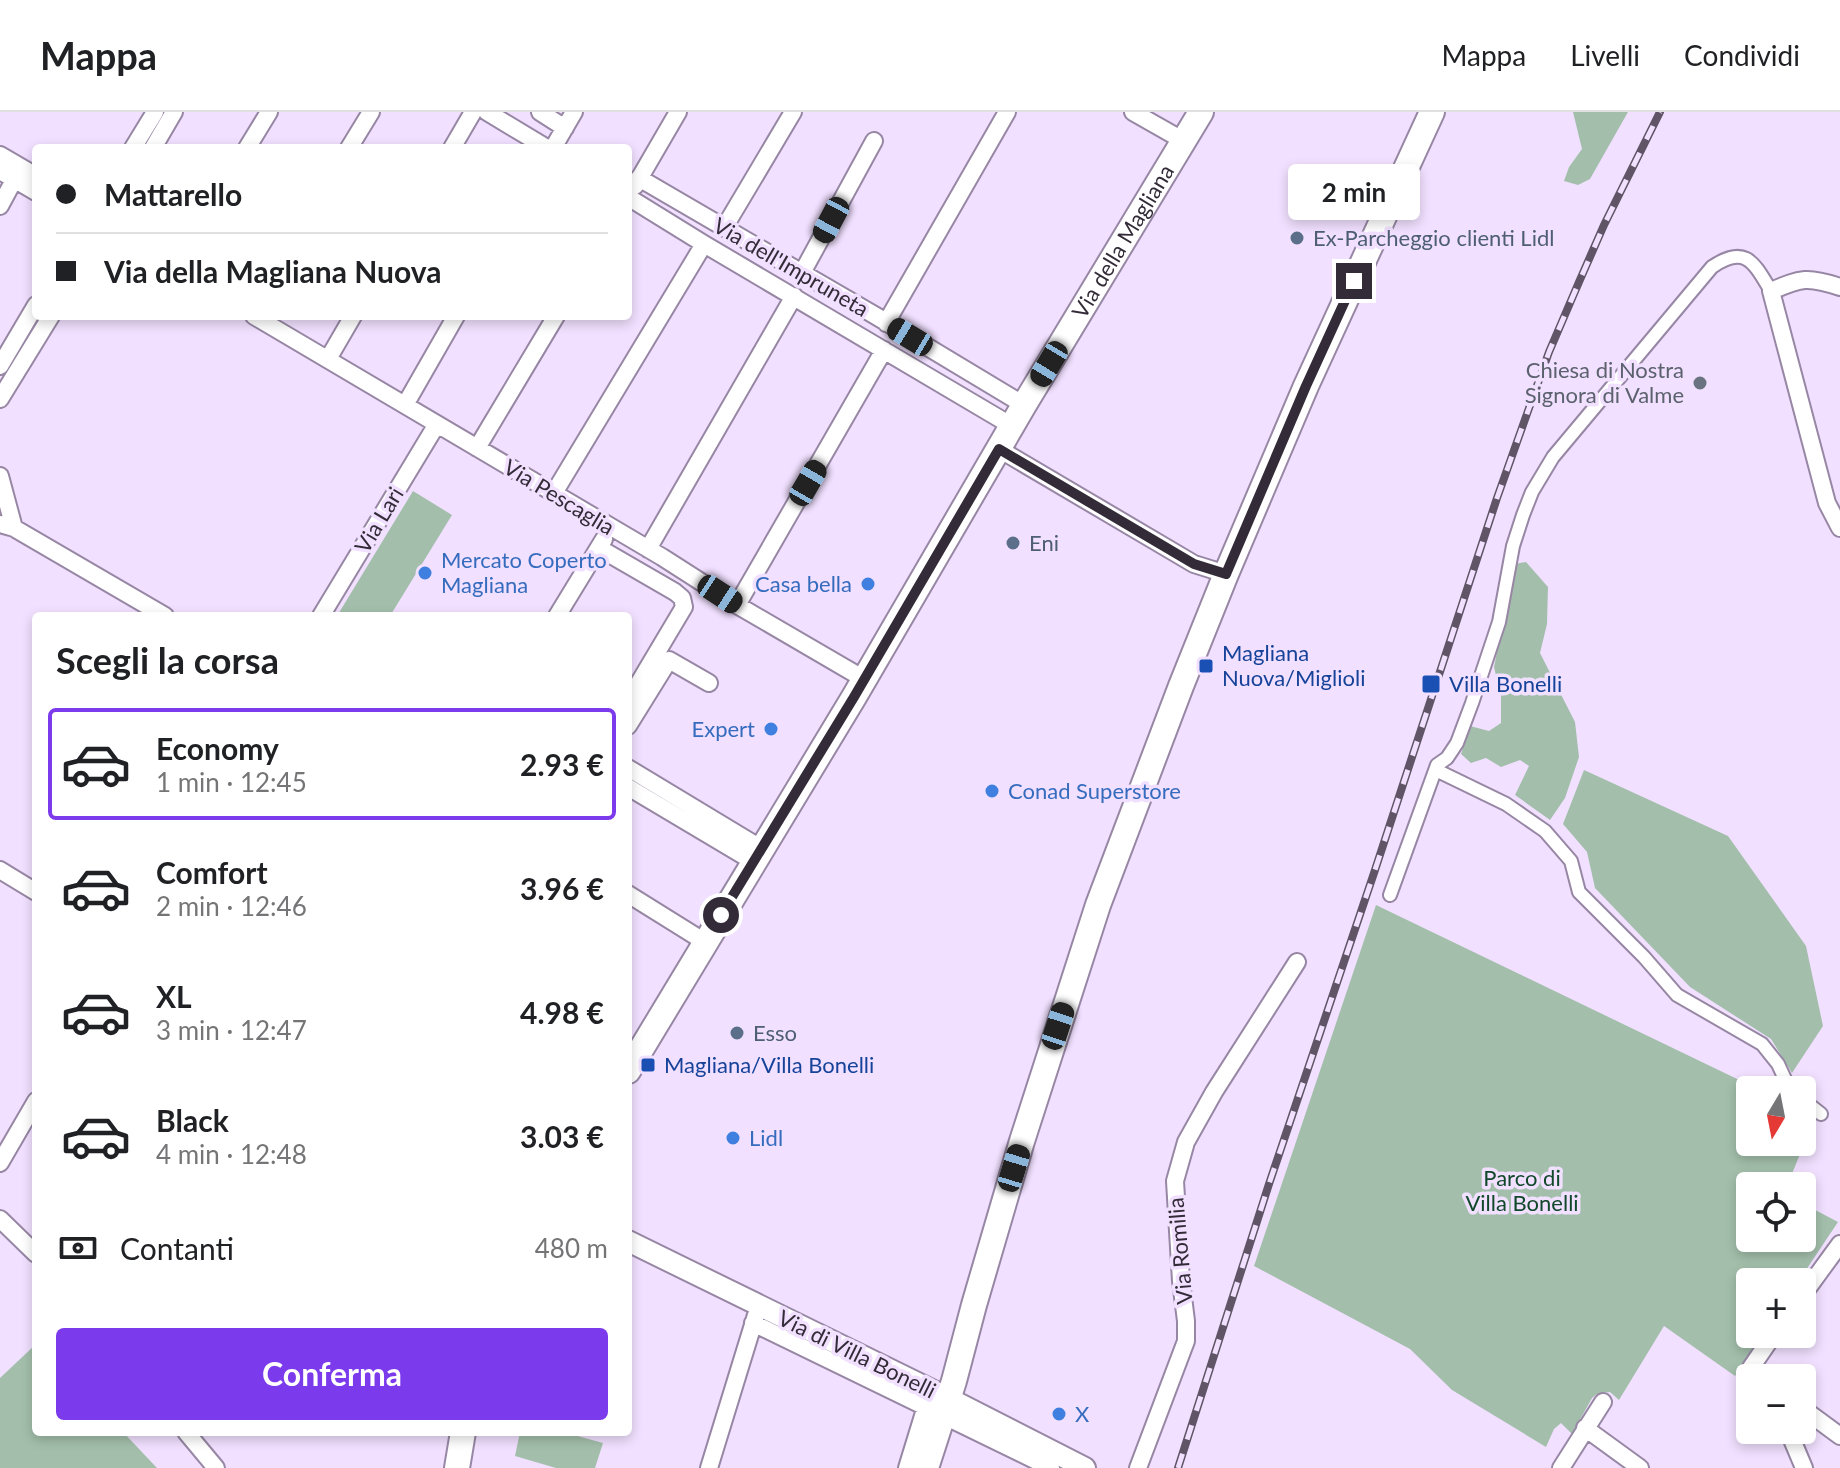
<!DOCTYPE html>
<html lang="it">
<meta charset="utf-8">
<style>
:root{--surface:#fff;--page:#f6f6f6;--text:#202124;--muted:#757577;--line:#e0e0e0;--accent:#7c3aed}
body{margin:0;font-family:Lato,sans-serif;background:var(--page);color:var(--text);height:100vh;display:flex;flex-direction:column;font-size:30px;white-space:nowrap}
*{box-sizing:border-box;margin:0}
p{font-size:26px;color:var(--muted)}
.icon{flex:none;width:44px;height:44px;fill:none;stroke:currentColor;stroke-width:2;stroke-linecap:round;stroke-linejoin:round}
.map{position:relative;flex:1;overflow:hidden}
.details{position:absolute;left:32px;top:500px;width:600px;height:824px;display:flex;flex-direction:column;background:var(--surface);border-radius:8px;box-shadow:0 4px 12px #0003}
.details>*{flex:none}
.hud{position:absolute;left:32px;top:32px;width:600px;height:176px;border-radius:8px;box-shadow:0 4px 12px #0003;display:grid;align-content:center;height:176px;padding:0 24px;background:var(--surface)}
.needle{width:52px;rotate:190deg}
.controls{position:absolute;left:1736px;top:964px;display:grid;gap:16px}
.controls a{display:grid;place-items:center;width:80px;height:80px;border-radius:8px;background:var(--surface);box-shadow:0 4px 12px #0003;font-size:40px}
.end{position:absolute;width:36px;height:36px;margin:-18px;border:10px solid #332c38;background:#fff;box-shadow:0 0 0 4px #fff}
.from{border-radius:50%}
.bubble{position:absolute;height:56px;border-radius:8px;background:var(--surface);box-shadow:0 4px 12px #0003;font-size:26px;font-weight:700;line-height:56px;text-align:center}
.car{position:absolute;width:24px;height:48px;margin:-24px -12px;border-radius:10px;box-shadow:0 0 6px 2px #0007;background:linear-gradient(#222 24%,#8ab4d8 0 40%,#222 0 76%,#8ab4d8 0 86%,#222 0)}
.hud b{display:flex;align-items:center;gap:28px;height:76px;font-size:30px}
.hud b+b{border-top:2px solid var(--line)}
.hud i{width:20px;height:20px;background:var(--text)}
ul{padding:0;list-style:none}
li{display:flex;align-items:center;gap:24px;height:112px;margin:0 16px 12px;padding:0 8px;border:4px solid transparent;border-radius:8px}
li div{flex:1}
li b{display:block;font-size:30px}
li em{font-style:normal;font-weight:700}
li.active{border-color:var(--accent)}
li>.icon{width:72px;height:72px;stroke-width:1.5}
h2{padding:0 24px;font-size:36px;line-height:96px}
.pay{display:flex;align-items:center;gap:20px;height:88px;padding:0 24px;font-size:30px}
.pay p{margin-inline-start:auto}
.primary-button{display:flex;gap:16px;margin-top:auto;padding:16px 24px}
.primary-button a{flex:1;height:92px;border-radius:8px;background:var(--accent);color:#fff;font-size:32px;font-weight:700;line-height:92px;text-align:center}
header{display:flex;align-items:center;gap:48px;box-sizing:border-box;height:112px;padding:0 40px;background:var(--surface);border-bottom:2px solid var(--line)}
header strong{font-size:38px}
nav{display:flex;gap:44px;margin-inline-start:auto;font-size:28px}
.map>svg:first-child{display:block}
.green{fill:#a3bfab}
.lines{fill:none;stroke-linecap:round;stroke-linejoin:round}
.pedestrian-casing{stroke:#9787a4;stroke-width:16}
.minor-casing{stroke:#9787a4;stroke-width:20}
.tertiary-casing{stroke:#9787a4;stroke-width:24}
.secondary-casing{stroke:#9787a4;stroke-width:28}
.pedestrian{stroke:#fff;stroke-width:12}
.minor{stroke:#fff;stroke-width:16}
.tertiary{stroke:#fff;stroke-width:20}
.secondary{stroke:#fff;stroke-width:24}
.rail-casing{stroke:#5f5566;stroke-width:8}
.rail{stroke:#f1e0ff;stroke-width:5;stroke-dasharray:15;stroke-linecap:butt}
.route{stroke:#332c38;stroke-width:10}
.service-dot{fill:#5c6f8a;stroke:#f1e0ff;stroke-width:3}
.worship-dot{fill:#6b7280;stroke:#f1e0ff;stroke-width:3}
.shop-dot{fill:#3f7fe0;stroke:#f1e0ff;stroke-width:3}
.transit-dot{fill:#1a4fb4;stroke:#f1e0ff;stroke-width:3}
.labels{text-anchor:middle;stroke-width:7;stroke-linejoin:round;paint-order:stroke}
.service-label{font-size:22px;fill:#4e5e75;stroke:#f1e0ff;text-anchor:start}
.street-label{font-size:22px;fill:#332c38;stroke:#f1e0ff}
.worship-label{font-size:22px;fill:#5b616d;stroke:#f1e0ff;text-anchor:end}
.shop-label{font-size:22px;fill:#366cbe;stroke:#f1e0ff;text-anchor:start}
.transit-label{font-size:22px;fill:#164399;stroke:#f1e0ff;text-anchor:start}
.park-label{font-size:22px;fill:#104829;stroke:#f1e0ff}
</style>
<header>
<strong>Mappa</strong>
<nav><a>Mappa</a><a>Livelli</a><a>Condividi</a></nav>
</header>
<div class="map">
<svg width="1840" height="1356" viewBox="0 0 1840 1356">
<rect width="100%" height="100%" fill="#f1e0ff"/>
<path class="green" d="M1573,0H1628L1590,67L1578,73L1564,69L1569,55L1582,37Z
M413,379L452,403L390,504H337Z
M1526,450L1548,475L1547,512L1540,541L1575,610L1579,645L1565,686L1550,708L1515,683L1529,654L1520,648L1501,655L1486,646L1471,651L1461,642L1470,614L1489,619L1501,611V585L1494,555L1514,452Z
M1584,658L1728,724L1806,834L1823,914L1792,961L1771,927L1690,875L1595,776L1587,740L1563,712Z
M1376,793L1760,978H1750V1030H1802V999L1806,1007L1813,1010L1787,1074H1750V1126H1802V1091L1838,1110L1798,1170H1750V1222H1763L1735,1264L1664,1214L1619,1288L1610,1280L1597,1282L1592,1286L1572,1322L1561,1311L1554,1317L1546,1335L1452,1278L1410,1237L1254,1154Z
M36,1232V1320H123L157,1356H0V1266Z
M520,1320H563L603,1331L595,1356H556L515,1344Z"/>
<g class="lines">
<g class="pedestrian-casing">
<path id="pedestrian" d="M1437,653L1440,660L1506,692L1545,719L1571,749L1579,780L1644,845L1677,883L1762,932L1778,952L1790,978
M1390,783L1437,653L1447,646L1457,631L1472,591L1499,510L1513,434L1523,403L1532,380L1553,345L1712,155C1746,132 1754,151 1771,179
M1802,987L1821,1002"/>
</g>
<g class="minor-casing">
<path id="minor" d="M487,0L547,36
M540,0L565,16
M1133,0L1184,29
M133,36L155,0
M153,36L174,0
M247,36L269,0
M349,36L371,0
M452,36L473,0
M553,36L574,0
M0,43L36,64
M0,59L36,80
M639,66L876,204L1024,293
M635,74L678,0
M628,85L704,132L1012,314
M0,94L14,68
M724,116L793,0
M802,161L874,29
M1840,175C1808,164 1801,166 1771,179L1827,391L1840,416
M254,204L662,445L737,493L864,567
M886,211L1007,0
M328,247L353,204
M0,254L36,193
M0,287L51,204
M405,293L456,204
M477,336L556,204
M999,337L1194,452L1226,462
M0,364L14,416
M554,381L704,132
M0,412L14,416L165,504
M599,436L675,480L682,486L684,495L628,589
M648,437L794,184
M737,493L884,238
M321,504L437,312
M557,504L604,427
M628,614L669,548L709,571
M628,656L762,737
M628,675L754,750
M0,758L36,780
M628,782L705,830
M0,1051L36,989
M0,1107L36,1142
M1802,1184L1840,1132
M753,1211L1051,1356
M1761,1266L1750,1257L1774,1222
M1802,1296L1840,1324
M1585,1316L1640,1356
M1788,1318L1804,1356
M186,1320L216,1356
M709,1356L756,1203
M907,1356L926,1294L936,1291
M1138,1356L1186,1229V1209L1181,1169L1175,1069L1186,1030L1214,980L1297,850
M1561,1356L1603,1290"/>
</g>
<g class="tertiary-casing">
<path id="tertiary" d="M628,1129L948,1286L1085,1356"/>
</g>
<g class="secondary-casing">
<g id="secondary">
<path id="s1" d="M628,959L854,585L1024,293L1201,0"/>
<path d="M457,1356L463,1320"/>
<path d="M926,1356L954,1269L974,1193L1022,1029L1098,793L1181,574L1226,462L1306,274L1432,0"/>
</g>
</g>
<use href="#pedestrian" class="pedestrian"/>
<use href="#minor" class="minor"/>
<use href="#tertiary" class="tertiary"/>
<use href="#secondary" class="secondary"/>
<g class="rail-casing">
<path id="rail" d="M1178,1356L1269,1072L1374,761L1497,386L1549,240L1579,170L1604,113L1660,0"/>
</g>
<use href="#rail" class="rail"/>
</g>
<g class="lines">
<path class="route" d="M721,803L854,585L999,337L1194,452L1226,462L1306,274L1354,169"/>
</g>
<g class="service-dot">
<circle cx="1297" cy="126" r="8"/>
<circle cx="1013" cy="431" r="8"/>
<circle cx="737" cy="921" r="8"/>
</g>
<circle class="worship-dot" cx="1700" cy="271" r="8"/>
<g class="shop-dot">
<circle cx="425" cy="461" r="8"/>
<circle cx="868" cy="472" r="8"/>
<circle cx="771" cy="617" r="8"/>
<circle cx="992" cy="679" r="8"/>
<circle cx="733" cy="1026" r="8"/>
<circle cx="1059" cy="1302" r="8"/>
</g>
<g class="transit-dot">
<rect x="1198" y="546" width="16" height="16" rx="4"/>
<rect x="1421" y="562" width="20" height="20" rx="4"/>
<rect x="640" y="945" width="16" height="16" rx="4"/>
</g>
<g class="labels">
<g class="service-label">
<text x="1313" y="134">Ex-Parcheggio clienti Lidl</text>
<text x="1029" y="439">Eni</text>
<text x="753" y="929">Esso</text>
</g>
<g class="street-label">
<text dy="8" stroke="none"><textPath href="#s1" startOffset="966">Via della Magliana</textPath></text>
<text transform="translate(791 155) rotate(30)" y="8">Via dell'Impruneta</text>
<text transform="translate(559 385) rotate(31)" y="8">Via Pescaglia</text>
<text transform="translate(379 408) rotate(-59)" y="8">Via Lari</text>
<text transform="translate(1180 1139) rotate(-95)" y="8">Via Romilia</text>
<text transform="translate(857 1242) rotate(26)" y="8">Via di Villa Bonelli</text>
</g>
<g class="worship-label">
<text x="1684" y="266">Chiesa di Nostra<tspan x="1684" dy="25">Signora di Valme</tspan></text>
</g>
<g class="shop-label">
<text x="441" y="456">Mercato Coperto<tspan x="441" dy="25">Magliana</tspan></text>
<text x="852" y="480" text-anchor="end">Casa bella</text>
<text x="755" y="625" text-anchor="end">Expert</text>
<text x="1008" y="687">Conad Superstore</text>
<text x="749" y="1034">Lidl</text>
<text x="1075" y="1310">X</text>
</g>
<g class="transit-label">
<text x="1222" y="549">Magliana<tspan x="1222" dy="25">Nuova/Miglioli</tspan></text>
<text x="1449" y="580">Villa Bonelli</text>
<text x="664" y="961">Magliana/Villa Bonelli</text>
</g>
<g class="park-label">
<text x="1522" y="1074">Parco di<tspan x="1522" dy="25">Villa Bonelli</tspan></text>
</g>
</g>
</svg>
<div class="controls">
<a><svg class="needle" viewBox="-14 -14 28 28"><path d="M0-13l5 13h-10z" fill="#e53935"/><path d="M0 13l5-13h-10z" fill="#757577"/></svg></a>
<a><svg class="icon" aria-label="locate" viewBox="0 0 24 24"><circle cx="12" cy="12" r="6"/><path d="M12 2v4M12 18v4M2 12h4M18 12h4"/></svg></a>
<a>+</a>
<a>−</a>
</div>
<i class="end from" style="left:721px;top:803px"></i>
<i class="end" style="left:1354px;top:169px"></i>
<div class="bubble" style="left:1288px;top:52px;width:132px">2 min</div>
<i class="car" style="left:831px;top:108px;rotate:208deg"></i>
<i class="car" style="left:910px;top:225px;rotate:301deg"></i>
<i class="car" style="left:1049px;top:252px;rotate:211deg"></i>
<i class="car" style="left:808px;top:371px;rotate:30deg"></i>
<i class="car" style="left:720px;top:482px;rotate:123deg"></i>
<i class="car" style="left:1058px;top:914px;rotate:18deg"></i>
<i class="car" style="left:1014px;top:1056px;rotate:17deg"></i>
<div class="hud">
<b><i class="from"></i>Mattarello</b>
<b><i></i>Via della Magliana Nuova</b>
</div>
<section class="details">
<h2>Scegli la corsa</h2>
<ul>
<li class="active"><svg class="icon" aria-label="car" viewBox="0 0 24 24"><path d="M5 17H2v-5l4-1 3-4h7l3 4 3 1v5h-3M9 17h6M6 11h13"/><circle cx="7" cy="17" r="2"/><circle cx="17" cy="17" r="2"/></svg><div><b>Economy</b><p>1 min · 12:45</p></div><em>2.93 €</em></li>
<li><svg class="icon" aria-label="car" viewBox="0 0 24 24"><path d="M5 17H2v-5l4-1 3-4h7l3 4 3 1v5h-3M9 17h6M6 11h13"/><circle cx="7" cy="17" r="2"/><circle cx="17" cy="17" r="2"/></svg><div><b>Comfort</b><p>2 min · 12:46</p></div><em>3.96 €</em></li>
<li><svg class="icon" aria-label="car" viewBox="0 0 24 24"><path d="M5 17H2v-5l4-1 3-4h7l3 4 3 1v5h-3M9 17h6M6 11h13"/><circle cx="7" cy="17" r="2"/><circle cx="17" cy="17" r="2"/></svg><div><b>XL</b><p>3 min · 12:47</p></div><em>4.98 €</em></li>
<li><svg class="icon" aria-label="car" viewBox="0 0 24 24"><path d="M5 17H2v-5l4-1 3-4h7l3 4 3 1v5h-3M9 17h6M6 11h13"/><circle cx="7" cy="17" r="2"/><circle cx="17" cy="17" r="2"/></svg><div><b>Black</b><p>4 min · 12:48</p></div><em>3.03 €</em></li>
</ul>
<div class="pay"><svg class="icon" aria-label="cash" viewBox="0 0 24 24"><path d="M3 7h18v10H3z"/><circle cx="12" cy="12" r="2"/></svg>Contanti<p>480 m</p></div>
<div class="primary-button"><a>Conferma</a></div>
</section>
</div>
